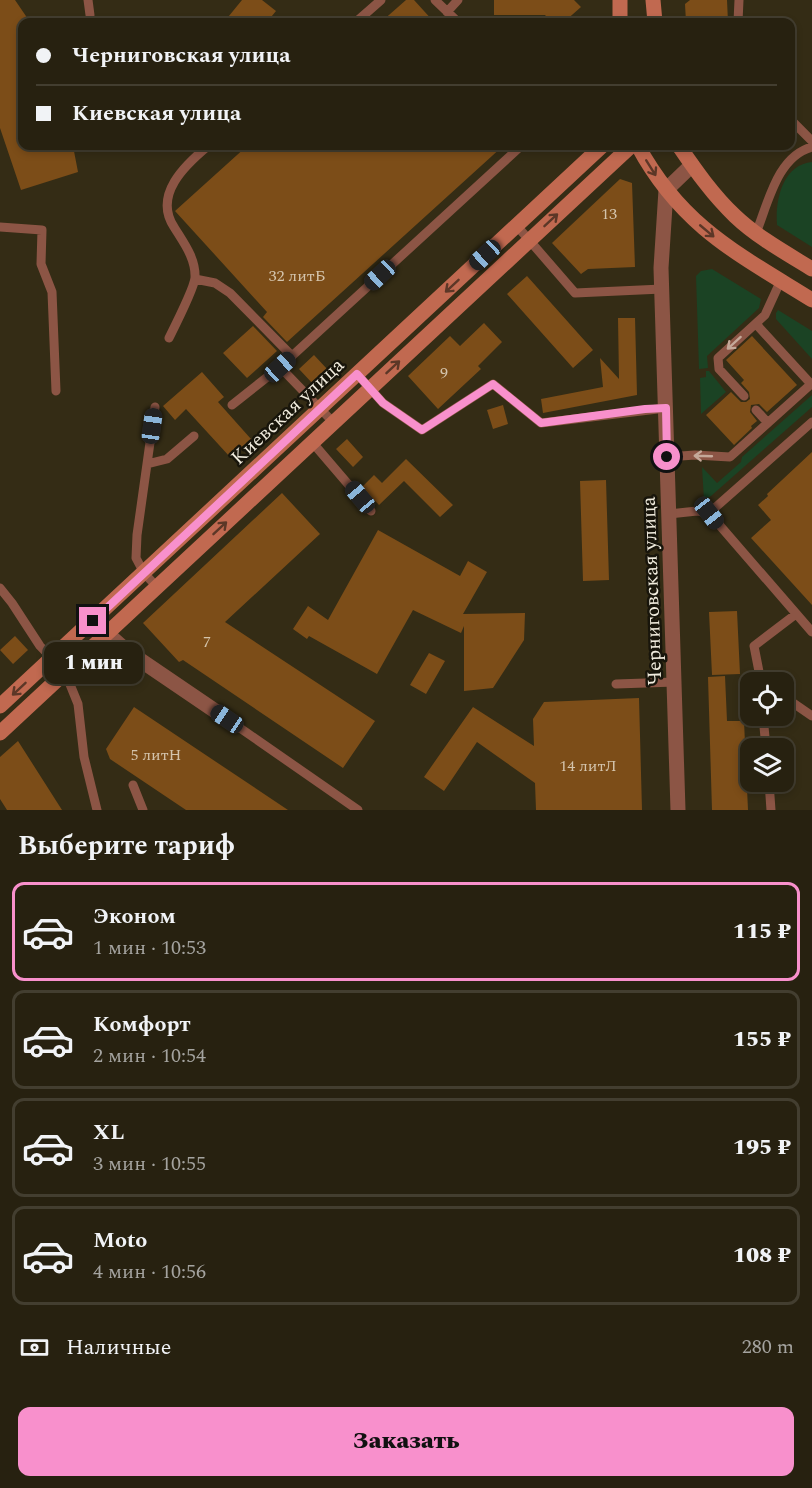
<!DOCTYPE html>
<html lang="ru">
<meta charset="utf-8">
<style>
:root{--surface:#272110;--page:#332e1e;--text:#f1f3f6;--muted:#a4a39f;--line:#433e30;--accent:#f890cc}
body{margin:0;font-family:Spectral,serif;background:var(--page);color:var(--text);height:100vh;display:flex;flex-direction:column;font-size:22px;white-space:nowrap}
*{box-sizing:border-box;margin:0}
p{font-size:20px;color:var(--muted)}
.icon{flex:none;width:33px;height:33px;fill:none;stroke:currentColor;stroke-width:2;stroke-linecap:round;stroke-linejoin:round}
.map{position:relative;height:810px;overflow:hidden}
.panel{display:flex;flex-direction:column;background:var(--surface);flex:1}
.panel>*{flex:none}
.hud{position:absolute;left:18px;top:18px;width:777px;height:132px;border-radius:12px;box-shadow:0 3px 9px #0003,0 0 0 2px var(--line);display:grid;align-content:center;height:132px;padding:0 18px;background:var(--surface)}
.buttons{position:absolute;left:740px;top:672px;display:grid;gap:12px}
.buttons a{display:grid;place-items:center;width:54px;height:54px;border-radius:12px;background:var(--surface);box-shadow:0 3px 9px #0003,0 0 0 2px var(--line);font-size:30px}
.end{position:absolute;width:27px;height:27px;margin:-14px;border:8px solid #f890cc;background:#111;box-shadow:0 0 0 3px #111}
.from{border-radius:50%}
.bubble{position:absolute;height:42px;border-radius:12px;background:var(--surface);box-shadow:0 3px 9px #0003,0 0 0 2px var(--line);font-size:20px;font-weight:800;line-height:42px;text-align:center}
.car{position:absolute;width:18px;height:36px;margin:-18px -9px;border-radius:8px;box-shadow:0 0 4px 2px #0007;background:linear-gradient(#222 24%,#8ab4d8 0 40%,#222 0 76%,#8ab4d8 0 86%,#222 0)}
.hud b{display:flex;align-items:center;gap:21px;height:57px;font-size:22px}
.hud b+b{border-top:2px solid var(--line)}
.hud i{width:15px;height:15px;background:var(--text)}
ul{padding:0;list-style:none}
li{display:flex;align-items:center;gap:18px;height:99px;margin:0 12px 9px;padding:0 6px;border:3px solid var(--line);border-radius:12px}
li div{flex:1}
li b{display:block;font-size:22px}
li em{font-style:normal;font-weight:800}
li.on{border-color:var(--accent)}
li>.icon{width:54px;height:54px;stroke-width:1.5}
h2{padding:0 18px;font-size:27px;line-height:72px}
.pay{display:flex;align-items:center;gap:15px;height:66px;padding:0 18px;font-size:22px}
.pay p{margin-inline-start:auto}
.primary-button{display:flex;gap:12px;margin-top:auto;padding:12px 18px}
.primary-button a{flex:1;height:69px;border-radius:12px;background:var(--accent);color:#111;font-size:24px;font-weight:800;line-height:69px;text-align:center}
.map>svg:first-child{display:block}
.green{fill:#1b4324}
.building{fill:#7c4d18}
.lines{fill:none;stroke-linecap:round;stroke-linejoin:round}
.lane{stroke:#8c5545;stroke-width:9}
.street{stroke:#8c5545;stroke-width:15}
.secondary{stroke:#c16950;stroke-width:15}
.oneway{stroke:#5c3727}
.oneway2{stroke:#c4a899}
.route{stroke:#f890cc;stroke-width:8}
.labels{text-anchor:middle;stroke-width:5;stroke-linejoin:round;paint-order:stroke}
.number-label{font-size:16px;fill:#d4c4ac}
.street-label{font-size:20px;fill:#f1ecde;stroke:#18150b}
</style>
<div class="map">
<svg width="812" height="810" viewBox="0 0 812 810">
<rect width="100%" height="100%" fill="#342c15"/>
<path class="green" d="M812,162V247L777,225C775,201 782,165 812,162Z
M712,269L761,299L759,308L707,356L708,368L699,369L696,276L701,271Z
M778,310L812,331V359L776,319V313Z
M706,371H709L726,392L701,414L700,378L706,377Z
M812,395V407L711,496L704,500L702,467L717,483L741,462L742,457Z"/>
<path class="building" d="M0,0H15L30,22H22V146H73L78,172L21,190L0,128Z
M242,0H262L276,11L267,22H224Z
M406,0H414L434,22H381Z
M494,0H574L581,7L564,22H538L546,15H494Z
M690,0H727L728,22H686L685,4Z
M247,146H503L287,342L263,317L267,312L175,211Z
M620,179L632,183L635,267L588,269L581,274L552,243Z
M527,276L593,350L573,368L507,294Z
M618,318H635L637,395L543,413L541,399L603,387L600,358L619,379Z
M484,323L502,342L478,366L481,369L438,409L408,376L450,336L460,346Z
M253,326L277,351L247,378L223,353Z
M752,336L797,385L767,412L759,404L751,405L750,412L757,421L751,426L752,428L734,445L706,415L731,392L741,402H746L750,399L749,392L741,383L744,380L726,360Z
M314,355L328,370L313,384L299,369Z
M202,372L224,397L218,402L251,439L230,457L186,409L175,420L163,406Z
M503,405L508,424L493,429L487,410Z
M347,439L363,457L353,467L336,449Z
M812,452V605L751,538L771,520L758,505L768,496L767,494Z
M406,459L453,505L440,517L404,481L379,505L362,487L374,475L382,483Z
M606,480L609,580L583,581L580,481Z
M282,493L320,534L225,622L375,721L343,768L183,660L179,662L143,623Z
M378,530L460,576L468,561L487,572L463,614L525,613L524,640L493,688L464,691V626L461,633L413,610L377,674L309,636L307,639L293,629L308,606L328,620Z
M737,611L740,674L712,675L709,612Z
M15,636L28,650L13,664L0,650Z
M429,653L445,661L426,694L410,685Z
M725,676L727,721H744L748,810H712L708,677Z
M639,698L642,810H536L535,783L477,742L444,791L424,777L473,707L534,746L533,719L544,702Z
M134,707L288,810H186L110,759L106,749Z
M18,741L62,810H7L0,799V757Z"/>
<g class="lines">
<path class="lane" d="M88,0L90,15
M435,0L458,22
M447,12L458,0
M356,22L381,0
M738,22L739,0
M790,119L812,141
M517,226L575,293L662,289
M0,227L42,230L41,264L52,292L56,391
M756,233C768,204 777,156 812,147
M195,279L215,283L230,293L292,356
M756,324L811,384L812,383
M169,338C175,326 194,288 195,278C196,258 183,242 174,227C153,195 185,165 208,146
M280,367L333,422
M357,374L383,403L422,430L493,384L541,423L666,408
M744,396L719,369L718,358L765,315L781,280
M232,405L280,367L521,146
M155,407L137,535L136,558L144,573L157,587
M756,410L768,423
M312,442L371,511
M667,457L695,455L730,457L811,384
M147,464L167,459L194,436
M709,513L812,422
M669,514L697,511L709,513L812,632
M0,588L12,603L40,646L65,672L78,704L84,757L97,810
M761,682L754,646L796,614
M616,684L675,682
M783,696L812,716
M763,716L766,748
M227,719L358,810
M769,782L771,810
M133,785L143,810"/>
<path class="street" d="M93,621L127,651L227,719
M678,810L661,268L666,190L692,165"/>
<path class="secondary" d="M620,0V22
M653,0L655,22
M638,146C681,226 738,254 812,300
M679,146C696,171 713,195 735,216C757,237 786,253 812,269
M0,706L602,146
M0,733L631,146"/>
</g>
<defs><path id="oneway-shaft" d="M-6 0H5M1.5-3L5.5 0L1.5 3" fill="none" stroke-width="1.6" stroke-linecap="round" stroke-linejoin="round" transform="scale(1.5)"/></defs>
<g class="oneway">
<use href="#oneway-shaft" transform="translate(651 168) rotate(58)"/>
<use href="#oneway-shaft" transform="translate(551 220) rotate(-43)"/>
<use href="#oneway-shaft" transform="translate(707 231) rotate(40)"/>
<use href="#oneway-shaft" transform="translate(452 286) rotate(137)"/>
<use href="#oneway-shaft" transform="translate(393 367) rotate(-43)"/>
<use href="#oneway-shaft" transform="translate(220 528) rotate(-43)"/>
<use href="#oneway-shaft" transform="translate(19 689) rotate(137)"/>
</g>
<g class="oneway2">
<use href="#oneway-shaft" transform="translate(734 343) rotate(138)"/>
<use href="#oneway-shaft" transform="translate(703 456) rotate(-178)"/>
</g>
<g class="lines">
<path class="route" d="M93,621L357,374L383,403L422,430L493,384L541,423L645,409L666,408L667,457"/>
</g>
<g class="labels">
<g class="number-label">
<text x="609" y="219">13</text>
<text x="297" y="281">32 литБ</text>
<text x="444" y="378">9</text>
<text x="207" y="647">7</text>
<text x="156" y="760">5 литН</text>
<text x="588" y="771">14 литЛ</text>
</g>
<g class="street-label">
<text transform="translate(287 411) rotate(-43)" y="7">Киевская улица</text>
<text transform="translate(651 591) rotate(-92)" y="7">Черниговская улица</text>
</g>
</g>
</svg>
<div class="buttons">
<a><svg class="icon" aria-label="locate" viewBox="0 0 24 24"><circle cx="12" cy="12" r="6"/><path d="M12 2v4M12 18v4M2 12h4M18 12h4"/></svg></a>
<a><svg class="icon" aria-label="layers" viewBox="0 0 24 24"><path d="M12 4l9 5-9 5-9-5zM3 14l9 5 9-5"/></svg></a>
</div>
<i class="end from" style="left:667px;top:457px"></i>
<i class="end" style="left:93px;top:621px"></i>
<div class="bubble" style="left:44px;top:642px;width:99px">1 мин</div>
<i class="car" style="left:485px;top:255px;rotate:227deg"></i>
<i class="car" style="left:380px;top:275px;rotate:227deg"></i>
<i class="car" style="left:280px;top:367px;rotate:48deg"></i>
<i class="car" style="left:152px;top:426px;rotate:8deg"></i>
<i class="car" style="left:360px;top:497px;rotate:320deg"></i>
<i class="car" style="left:709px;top:513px;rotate:142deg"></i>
<i class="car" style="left:227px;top:719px;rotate:304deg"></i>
<div class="hud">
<b><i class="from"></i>Черниговская улица</b>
<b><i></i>Киевская улица</b>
</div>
</div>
<section class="panel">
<h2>Выберите тариф</h2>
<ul>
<li class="on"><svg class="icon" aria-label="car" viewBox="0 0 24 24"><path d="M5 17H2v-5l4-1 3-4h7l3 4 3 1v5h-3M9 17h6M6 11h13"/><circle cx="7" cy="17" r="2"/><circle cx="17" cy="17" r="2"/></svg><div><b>Эконом</b><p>1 мин · 10:53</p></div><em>115 ₽</em></li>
<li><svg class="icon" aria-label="car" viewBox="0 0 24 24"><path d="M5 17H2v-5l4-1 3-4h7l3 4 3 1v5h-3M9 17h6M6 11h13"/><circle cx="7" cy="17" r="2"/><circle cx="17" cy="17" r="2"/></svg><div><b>Комфорт</b><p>2 мин · 10:54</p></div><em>155 ₽</em></li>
<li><svg class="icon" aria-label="car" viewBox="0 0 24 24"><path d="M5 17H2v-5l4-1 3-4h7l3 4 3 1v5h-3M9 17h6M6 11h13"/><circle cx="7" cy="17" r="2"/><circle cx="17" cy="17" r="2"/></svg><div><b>XL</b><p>3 мин · 10:55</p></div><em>195 ₽</em></li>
<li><svg class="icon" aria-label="car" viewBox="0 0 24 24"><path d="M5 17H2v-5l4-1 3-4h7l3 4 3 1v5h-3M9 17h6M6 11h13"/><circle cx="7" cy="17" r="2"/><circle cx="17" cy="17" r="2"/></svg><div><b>Moto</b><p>4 мин · 10:56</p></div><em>108 ₽</em></li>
</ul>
<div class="pay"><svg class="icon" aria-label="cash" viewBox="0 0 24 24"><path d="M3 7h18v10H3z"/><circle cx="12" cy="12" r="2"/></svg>Наличные<p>280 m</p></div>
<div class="primary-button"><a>Заказать</a></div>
</section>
